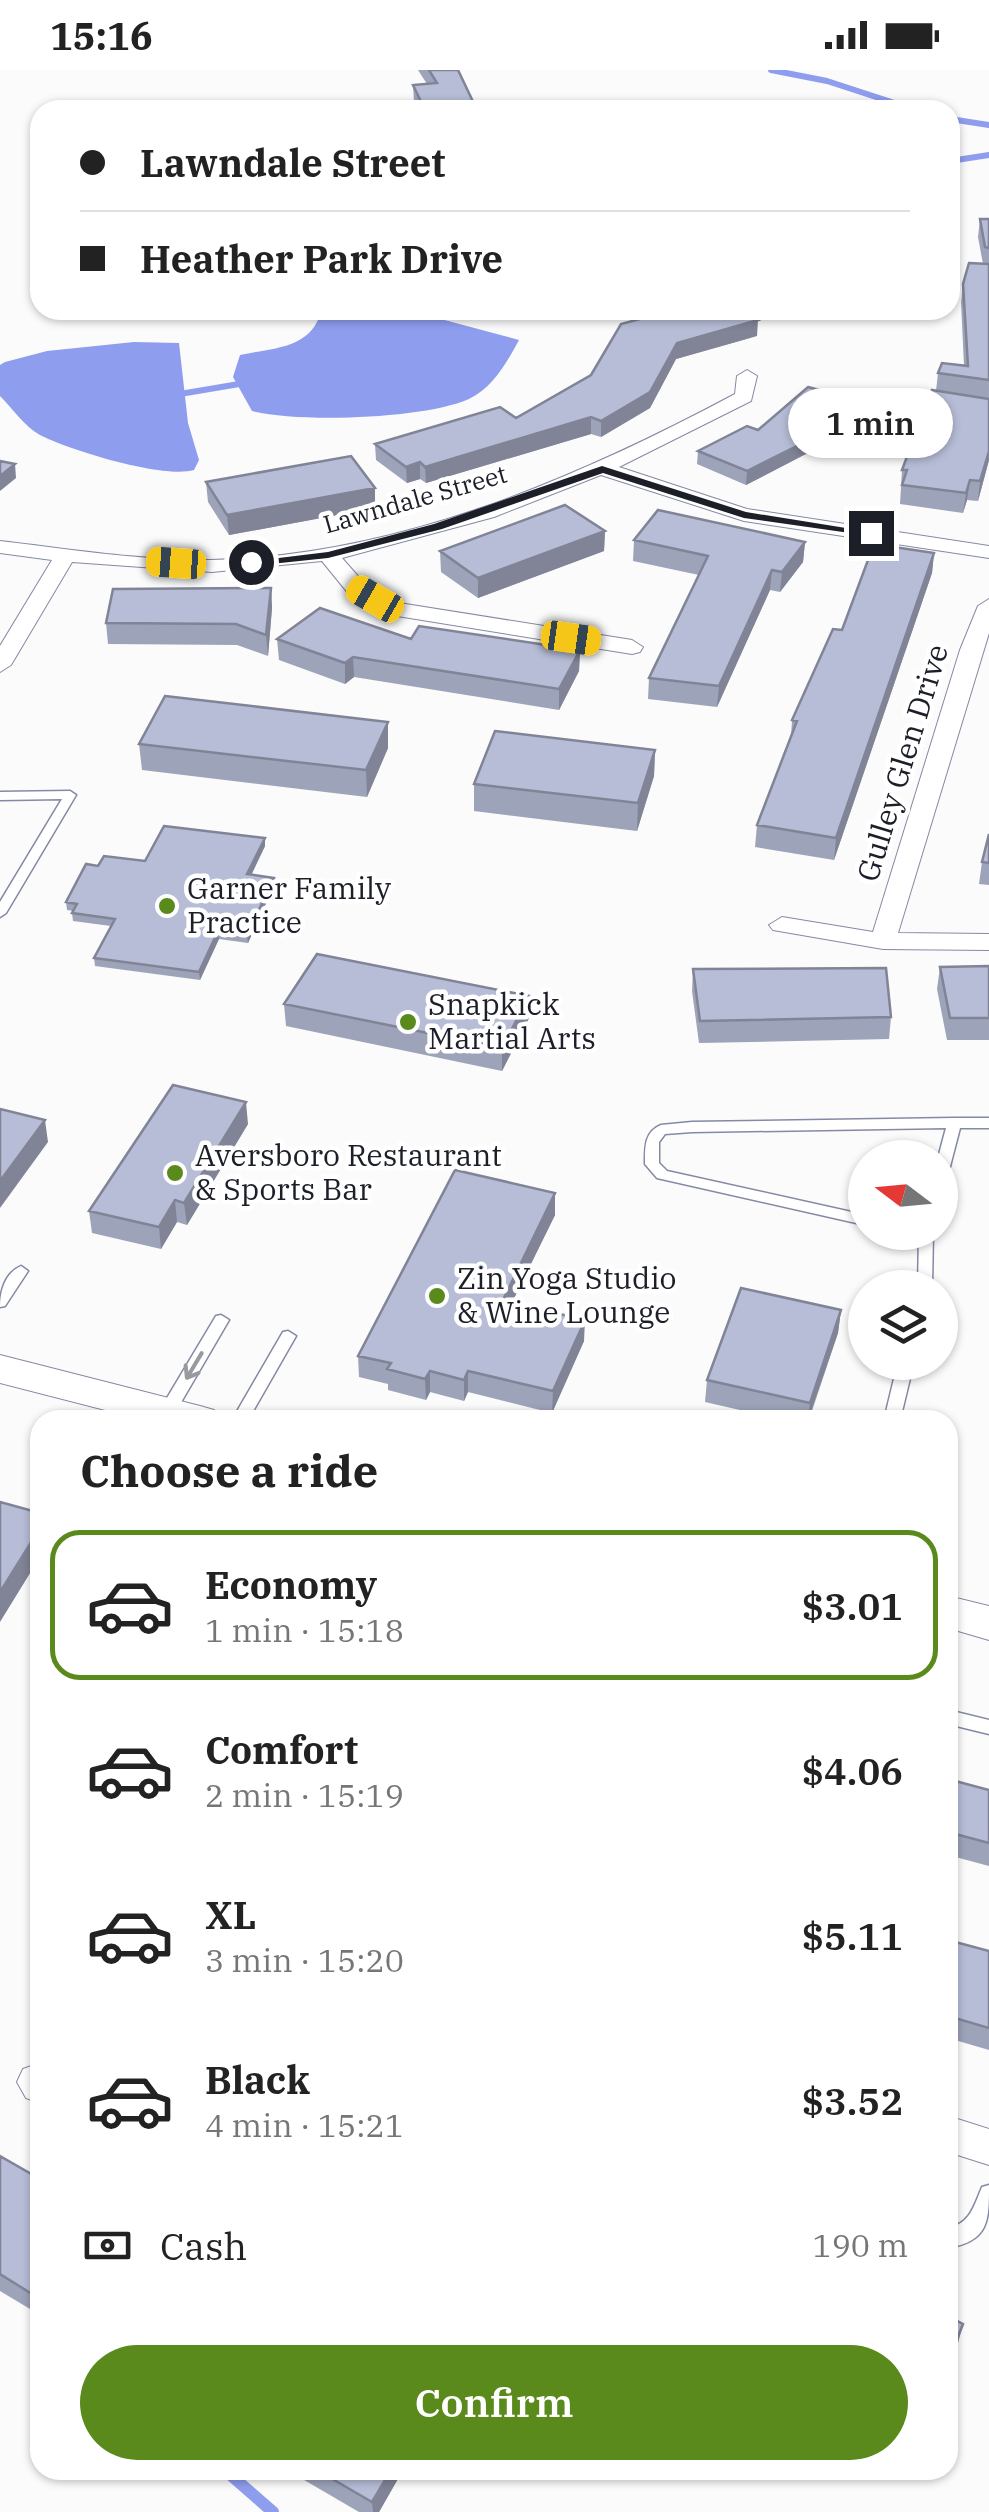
<!DOCTYPE html>
<meta charset="utf-8">
<style>
:root{--surface:#fff;--page:#f6f6f6;--text:#222;--muted:#767676;--line:#e0e0e0;--accent:#5a891c}
body{margin:0;font-family:"IBM Plex Serif",serif;background:var(--page);color:var(--text);height:100vh;display:flex;flex-direction:column;font-size:38px;white-space:nowrap}
*{box-sizing:border-box;margin:0}
p{font-size:32px;color:var(--muted)}
.icon{flex:none;width:55px;height:55px;fill:none;stroke:currentColor;stroke-width:2;stroke-linecap:round;stroke-linejoin:round}
.map{position:relative;flex:1;overflow:hidden}
.panel{position:absolute;left:30px;top:1340px;width:928px;height:1070px;display:flex;flex-direction:column;background:var(--surface);border-radius:30px;box-shadow:0 2px 8px #0004}
.panel>*{flex:none}
.banner{position:absolute;left:30px;top:30px;width:930px;height:220px;border-radius:30px;box-shadow:0 2px 8px #0004;display:grid;align-content:center;height:220px;padding:0 50px;background:var(--surface)}
.needle{width:65px;rotate:286deg}
.controls{position:absolute;left:848px;top:1070px;display:grid;gap:20px}
.controls a{display:grid;place-items:center;width:110px;height:110px;border-radius:50%;background:var(--surface);box-shadow:0 2px 8px #0004;font-size:50px}
.end{position:absolute;width:45px;height:45px;margin:-22px;border:12px solid #1c1e28;background:#fff;box-shadow:0 0 0 5px #fff}
.from{border-radius:50%}
.bubble{position:absolute;height:70px;border-radius:35px;background:var(--surface);box-shadow:0 2px 8px #0004;font-size:32px;font-weight:600;line-height:70px;text-align:center}
.car{position:absolute;width:30px;height:60px;margin:-30px -15px;border-radius:12px;box-shadow:0 0 8px 2px #0007;background:linear-gradient(#f5c518 24%,#345 0 40%,#f5c518 0 76%,#345 0 86%,#f5c518 0)}
.banner b{display:flex;align-items:center;gap:35px;height:95px;font-size:38px}
.banner b+b{border-top:2px solid var(--line)}
.banner i{width:25px;height:25px;background:var(--text)}
ul{padding:0;list-style:none}
li{display:flex;align-items:center;gap:30px;height:150px;margin:0 20px 15px;padding:0 30px;border:5px solid transparent;border-radius:30px}
li div{flex:1}
li b{display:block;font-size:38px}
li em{font-style:normal;font-weight:600}
li.active{border-color:var(--accent)}
li>.icon{width:90px;height:90px;stroke-width:1.5}
h2{padding:0 50px;font-size:45px;line-height:120px}
.pay{display:flex;align-items:center;gap:25px;height:110px;padding:0 50px;font-size:38px}
.pay p{margin-inline-start:auto}
.cta{display:flex;gap:20px;margin-top:auto;padding:20px 50px}
.cta a{flex:1;height:115px;border-radius:60px;background:var(--accent);color:#fff;font-size:40px;font-weight:600;line-height:115px;text-align:center}
.status{display:flex;justify-content:space-between;align-items:center;height:70px;padding:0 50px;background:var(--surface);direction:ltr}
.status svg{height:28px;fill:currentColor}
.map>svg:first-child{display:block}
.water{fill:#8e9dee}
.lines{fill:none;stroke-linecap:round;stroke-linejoin:round}
.stream-far1{stroke:#8e9dee;stroke-width:6}
.stream{stroke:#8e9dee;stroke-width:12}
.service-casing{stroke:#848aa3;stroke-width:3}
.minor-casing{stroke:#848aa3;stroke-width:2}
.tertiary-casing{stroke:#848aa3;stroke-width:2}
.service{fill:#fff;fill-rule:evenodd}
.minor{fill:#fff;fill-rule:evenodd}
.tertiary{fill:#fff;fill-rule:evenodd}
.wall{fill:#9da3b9}
.shaded-wall{fill:#808496}
.building{fill:#b7bdd7;stroke:#808496;stroke-width:2.5}
.oneway{stroke:#999a9e}
.route{fill:#1c1e28}
.poi-dot{fill:#5a891c;stroke:#fff;stroke-width:4}
.labels{text-anchor:middle;stroke-width:9;stroke-linejoin:round;paint-order:stroke}
.far-street-label{font-size:25px;fill:#1c1e28;stroke:#fff}
.street-label{font-size:30px;fill:#1c1e28;stroke:#fff}
.poi-label{font-size:30px;fill:#1c1e28;stroke:#fff;text-anchor:start}
</style>
<div class="status"><b>15:16</b><svg viewBox="0 0 49 12"><path d="M0 12V9h3v3zM5 12V6h3v6zM10 12V3h3v9zM15 12V0h3v12zM26 1h20v11H26zM47 4h2v5h-2z"/></svg></div>
<div class="map">
<svg width="989" height="2442" viewBox="0 0 989 2442">
<rect width="100%" height="100%" fill="#fbfbfb"/>
<path class="water" d="M321,240H407L519,270C507,292 493,318 469,329C424,349 299,353 252,341L233,307L240,285C272,278 313,279 321,240Z
M134,272L179,273L188,353L199,390L194,400C163,409 69,380 40,365C25,357 12,338 0,326V295L5,292L47,281Z"/>
<g class="lines">
<path class="stream-far1" d="M771,0L827,11L916,40
M950,49L989,55
M950,91L989,85
M411,250L433,240
M174,325L251,312"/>
<path class="stream" d="M225,2400L273,2442"/>
<g class="service-casing">
<path id="service" d="M70,721L76,725L6,843L0,847V832L62,729L0,730V722Z
M954,1048H989V1058H960L947,1108L940,1113V1088H938L946,1058L692,1062L665,1064L659,1072V1093L667,1101L865,1145V1155L657,1108L645,1094C645,1078 644,1062 661,1055L692,1052Z
M919,1162H933L932,1218H918Z
M21,1196L28,1201L5,1236L0,1237C0,1221 5,1203 21,1196Z
M221,1245L229,1250L173,1346H161L159,1342L161,1338L216,1246Z
M288,1261L296,1266L248,1350H232L283,1262Z
M898,1292H914L900,1350H884Z
M948,1640L989,1650V1664L948,1654Z
M989,2115C989,2151 989,2171 948,2178V2158C970,2154 974,2136 982,2117Z"/>
</g>
<g class="minor-casing">
<path id="minor" d="M747,300L757,306L751,331L619,397L747,439L989,476V488L744,451L601,405L494,447L342,488L364,513L399,533L632,570L643,577L640,582L632,584L385,544L348,523L322,491L212,502L72,492L11,595L0,602V576L52,490L0,483V471C70,479 141,491 211,490C396,486 574,410 735,324L737,306Z
M989,529V563L898,863L989,864V880L883,879L773,860L769,855L782,847L873,862L960,580L978,536Z
M37,1994L40,1995V2033L26,2028L17,2012L23,1999Z
M948,2046L989,2059V2095L948,2082Z"/>
</g>
<g class="tertiary-casing">
<path id="tertiary" d="M0,1285L200,1336L214,1340L220,1350H144L0,1313Z
M948,1526L989,1536V1570L948,1558Z"/>
</g>
<use href="#service" class="service"/>
<use href="#minor" class="minor"/>
<use href="#tertiary" class="tertiary"/>
</g>
<path class="wall" d="M418,0H458L477,40H417L414,32L413,15L427,14Z
M980,149H989V390L978,431L967,430L963,443L900,434L902,400L936,321L938,303L964,296L961,232L963,214L983,194L978,167Z
M757,266L676,289L650,338L601,367L591,364L426,413L420,409L407,413L376,390L375,374L516,348L591,305Z
M861,345L827,373L746,415L697,394L698,381L758,360Z
M206,412L375,418V438L229,465L208,432Z
M605,461L604,481L478,528L441,502L440,481Z
M634,470L805,472L803,492L780,522L770,520L717,637L648,629L649,608L699,505L633,491Z
M934,483L932,503L834,790L755,777L757,755L791,667L792,650L842,560Z
M271,518L272,538L268,586L237,575L108,574L106,553Z
M277,569H411L580,580L579,601L559,640L354,607L345,614L279,590Z
M388,652V678L367,727L142,700L139,674Z
M655,680L654,706L637,761L474,741V714Z
M989,764V815L979,814L982,792Z
M265,776L251,805L274,816L248,873L219,869L200,910L95,896L94,888L111,856L73,851L72,843L73,841L67,840L66,832L98,796L145,791Z
M989,896V970H947L937,919L940,897Z
M693,899L891,947L889,969L699,973L692,921Z
M284,934L529,948L502,1001L286,956Z
M248,1054L187,1155L177,1152L161,1179L92,1163L89,1141Z
M555,1123V1145L512,1232L584,1271L552,1343L468,1322L464,1331L430,1322L426,1330L388,1320V1314L359,1307L358,1286Z
M841,1240L838,1263L809,1350H784L705,1332L707,1310Z
M948,1709L989,1720V1796L948,1785Z
M948,1870L989,1881V1980L948,1968Z
M0,2086L40,2109V2245L0,2221Z
M287,2400H403L379,2442H359Z"/>
<path class="shaded-wall" d="M758,250L757,266L676,289L650,338L601,367V351L677,273Z
M862,331L861,345L827,373L746,415L747,401Z
M591,347V364L426,413L425,397Z
M989,381V390L978,431L980,411Z
M420,392V409L407,413L406,397Z
M15,394L16,408L0,421V406Z
M970,410L967,430L963,443L966,423Z
M375,418V438L229,465L227,445Z
M605,461L604,481L478,528V508Z
M805,472L803,492L780,522L782,502Z
M934,483L932,503L834,790L836,768Z
M772,500L770,520L717,637L719,616Z
M271,518L272,538L268,586L266,565Z
M580,580L579,601L559,640V619Z
M353,587L354,607L345,614V593Z
M388,652V678L367,727L366,700Z
M655,680L654,706L637,761L638,733Z
M265,768V776L248,812L247,804Z
M274,808V816L248,873L247,865Z
M218,861L219,869L200,910L199,902Z
M529,926V948L502,1001V978Z
M246,1032L248,1054L187,1155L184,1133Z
M45,1050L48,1072L0,1138V1111Z
M555,1123V1145L503,1251V1230Z
M175,1130L177,1152L161,1179L159,1157Z
M841,1240L838,1263L808,1350L810,1333Z
M585,1250L584,1271L552,1343L553,1321Z
M430,1301V1322L426,1330L425,1309Z
M468,1301V1322L464,1331V1310Z
M40,1458V1487L0,1552V1522Z
M963,2254L958,2273L948,2299V2292Z
M391,2400H403L379,2442H373L372,2432Z"/>
<path class="building" d="M429,0H458L477,40H425L413,15L437,13Z
M980,149H989V178L985,177Z
M969,193L989,194V310L938,303L942,293L968,296L963,214Z
M673,240H741L758,250L677,273L650,322L601,351L591,347L425,397L420,392L406,397L375,374L500,337L516,348L591,305L621,254Z
M808,317L862,331L829,360L747,401L698,381L747,356L758,360Z
M932,320L989,329V381L980,411L970,410L966,423L902,415L907,400H902Z
M351,386L375,418L227,445L206,412Z
M0,391L15,394L0,406Z
M565,435L605,461L478,508L440,481Z
M658,440L805,472L782,502L772,500L719,616L649,608L708,486L634,470Z
M874,474L934,483L836,768L757,755L797,651L792,650L833,559L842,560Z
M271,518L266,565L236,554L106,553L113,519Z
M320,538L411,569L419,556L580,580L559,619L353,587L345,593L277,569Z
M165,626L388,652L366,700L139,674Z
M495,661L655,680L638,733L474,714Z
M164,756L265,768L247,804L274,808L247,865L218,861L199,902L94,888L115,849L72,843L77,834L66,832L86,794L98,796L104,786L145,791Z
M989,764V793L982,792Z
M317,884L529,926L502,978L284,934Z
M989,896V948H950L940,897Z
M886,898L891,947L700,951L693,899Z
M173,1015L246,1032L184,1133L175,1130L159,1157L89,1141Z
M0,1039L45,1050L0,1111Z
M455,1100L555,1123L503,1230L585,1250L553,1321L468,1301L464,1310L430,1301L425,1309L387,1299L391,1293L358,1286Z
M741,1218L841,1240L810,1333L707,1310Z
M0,1432L40,1443V1458L0,1522Z
M948,1709L989,1720V1773L948,1762Z
M948,1870L989,1881V1958L948,1946Z
M0,2086L40,2109V2229L0,2204Z
M948,2246L963,2254L948,2292Z
M317,2400H391L372,2432Z"/>
<defs><path id="oneway-shaft" d="M-6 0H5M1.5-3L5.5 0L1.5 3" fill="none" stroke-width="1.6" stroke-linecap="round" stroke-linejoin="round" transform="scale(2.5)"/></defs>
<use class="oneway" href="#oneway-shaft" transform="translate(194 1296) rotate(121)"/>
<path class="route" d="M602,396L746,442L877,463L871,466L744,448L603,403L442,459L328,488L251,496L245,492L328,482L434,454Z"/>
<g class="poi-dot">
<circle cx="167" cy="836" r="10"/>
<circle cx="408" cy="952" r="10"/>
<circle cx="175" cy="1103" r="10"/>
<circle cx="437" cy="1226" r="10"/>
</g>
<g class="labels">
<g class="far-street-label">
<text transform="translate(415 429) rotate(-16)" y="9">Lawndale Street</text>
</g>
<g class="street-label">
<text transform="translate(903 693) rotate(-73)" y="10">Gulley Glen Drive</text>
</g>
<g class="poi-label">
<text x="187" y="829">Garner Family<tspan x="187" dy="34">Practice</tspan></text>
<text x="428" y="945">Snapkick<tspan x="428" dy="34">Martial Arts</tspan></text>
<text x="195" y="1096">Aversboro Restaurant<tspan x="195" dy="34">&amp; Sports Bar</tspan></text>
<text x="457" y="1219">Zin Yoga Studio<tspan x="457" dy="34">&amp; Wine Lounge</tspan></text>
</g>
</g>
</svg>
<div class="controls">
<a><svg class="needle" viewBox="-14 -14 28 28"><path d="M0-13l5 13h-10z" fill="#e53935"/><path d="M0 13l5-13h-10z" fill="#767676"/></svg></a>
<a><svg class="icon" aria-label="layers" viewBox="0 0 24 24"><path d="M12 4l9 5-9 5-9-5zM3 14l9 5 9-5"/></svg></a>
</div>
<i class="end from" style="left:251px;top:492px"></i>
<i class="end" style="left:871px;top:463px"></i>
<div class="bubble" style="left:788px;top:318px;width:165px">1 min</div>
<i class="car" style="left:176px;top:493px;rotate:274deg"></i>
<i class="car" style="left:375px;top:529px;rotate:300deg"></i>
<i class="car" style="left:571px;top:568px;rotate:98deg"></i>
<div class="banner">
<b><i class="from"></i>Lawndale Street</b>
<b><i></i>Heather Park Drive</b>
</div>
<section class="panel">
<h2>Choose a ride</h2>
<ul>
<li class="active"><svg class="icon" aria-label="car" viewBox="0 0 24 24"><path d="M5 17H2v-5l4-1 3-4h7l3 4 3 1v5h-3M9 17h6M6 11h13"/><circle cx="7" cy="17" r="2"/><circle cx="17" cy="17" r="2"/></svg><div><b>Economy</b><p>1 min · 15:18</p></div><em>$3.01</em></li>
<li><svg class="icon" aria-label="car" viewBox="0 0 24 24"><path d="M5 17H2v-5l4-1 3-4h7l3 4 3 1v5h-3M9 17h6M6 11h13"/><circle cx="7" cy="17" r="2"/><circle cx="17" cy="17" r="2"/></svg><div><b>Comfort</b><p>2 min · 15:19</p></div><em>$4.06</em></li>
<li><svg class="icon" aria-label="car" viewBox="0 0 24 24"><path d="M5 17H2v-5l4-1 3-4h7l3 4 3 1v5h-3M9 17h6M6 11h13"/><circle cx="7" cy="17" r="2"/><circle cx="17" cy="17" r="2"/></svg><div><b>XL</b><p>3 min · 15:20</p></div><em>$5.11</em></li>
<li><svg class="icon" aria-label="car" viewBox="0 0 24 24"><path d="M5 17H2v-5l4-1 3-4h7l3 4 3 1v5h-3M9 17h6M6 11h13"/><circle cx="7" cy="17" r="2"/><circle cx="17" cy="17" r="2"/></svg><div><b>Black</b><p>4 min · 15:21</p></div><em>$3.52</em></li>
</ul>
<div class="pay"><svg class="icon" aria-label="cash" viewBox="0 0 24 24"><path d="M3 7h18v10H3z"/><circle cx="12" cy="12" r="2"/></svg>Cash<p>190 m</p></div>
<div class="cta"><a>Confirm</a></div>
</section>
</div>
